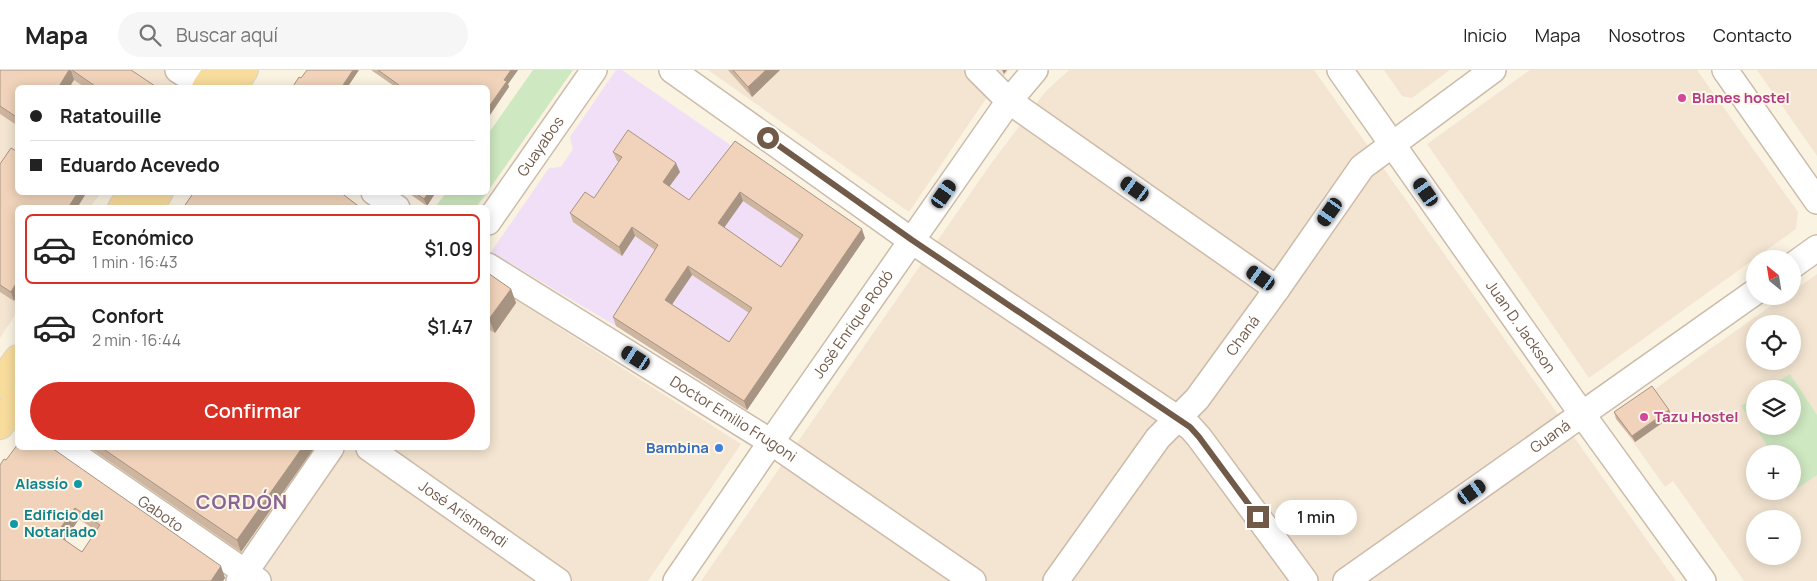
<!DOCTYPE html>
<html lang="es">
<meta charset="utf-8">
<style>
:root{--surface:#fff;--page:#f6f6f6;--text:#222;--muted:#767676;--line:#e0e0e0;--accent:#d93025}
body{margin:0;font-family:Manrope,sans-serif;background:var(--page);color:var(--text);height:100vh;display:flex;flex-direction:column;font-size:19px;white-space:nowrap}
*{box-sizing:border-box;margin:0}
p{font-size:16px;color:var(--muted)}
.icon{flex:none;width:28px;height:28px;fill:none;stroke:currentColor;stroke-width:2;stroke-linecap:round;stroke-linejoin:round}
.map{position:relative;flex:1;overflow:hidden}
.side{position:absolute;left:15px;top:135px;width:475px;height:245px;display:flex;flex-direction:column;background:var(--surface);border-radius:8px;box-shadow:0 2px 12px #0003}
.side>*{flex:none}
.guide{position:absolute;left:15px;top:15px;width:475px;height:110px;border-radius:8px;box-shadow:0 2px 12px #0003;display:grid;align-content:center;height:110px;padding:0 15px;background:var(--surface)}
.needle{width:32px;rotate:330deg}
.buttons{position:absolute;left:1746px;top:180px;display:grid;gap:10px}
.buttons a{display:grid;place-items:center;width:55px;height:55px;border-radius:50%;background:var(--surface);box-shadow:0 2px 12px #0003;font-size:25px}
.end{position:absolute;width:22px;height:22px;margin:-11px;border:6px solid #725a49;background:#fff;box-shadow:0 0 0 2px #fff}
.from{border-radius:50%}
.bubble{position:absolute;height:35px;border-radius:18px;background:var(--surface);box-shadow:0 2px 12px #0003;font-size:16px;font-weight:600;line-height:35px;text-align:center}
.car{position:absolute;width:15px;height:30px;margin:-15px -8px;border-radius:6px;box-shadow:0 0 4px 1px #0007;background:linear-gradient(#222 24%,#8ab4d8 0 40%,#222 0 76%,#8ab4d8 0 86%,#222 0)}
.guide b{display:flex;align-items:center;gap:18px;height:48px;font-size:19px}
.guide b+b{border-top:1px solid var(--line)}
.guide i{width:12px;height:12px;background:var(--text)}
ul{padding:9px 0 0;list-style:none}
li{display:flex;align-items:center;gap:15px;height:70px;margin:0 10px 8px;padding:0 5px;border:2px solid transparent;border-radius:8px}
li div{flex:1}
li b{display:block;font-size:19px}
li em{font-style:normal;font-weight:600}
li.on{border-color:var(--accent)}
li>.icon{width:45px;height:45px;stroke-width:1.5}
.button{display:flex;gap:10px;margin-top:auto;padding:10px 15px}
.button a{flex:1;height:58px;border-radius:30px;background:var(--accent);color:#fff;font-size:20px;font-weight:600;line-height:58px;text-align:center}
header{display:flex;align-items:center;gap:30px;box-sizing:border-box;height:70px;padding:0 25px;background:var(--surface);border-bottom:1px solid var(--line)}
header strong{font-size:24px}
nav{display:flex;gap:28px;margin-inline-start:auto;font-size:18px}
.search{width:350px;height:45px;background:var(--page);display:flex;align-items:center;gap:12px;box-sizing:border-box;padding:0 18px;border-radius:28px;color:var(--muted);font-size:19px}
.map>svg:first-child{display:block}
.residential{fill:#f3e5d1;fill-rule:evenodd}
.education{fill:#f0dff7}
.green{fill:#cee8c1}
.lines{fill:none;stroke-linecap:round;stroke-linejoin:round}
.minor-casing{stroke:#ccbba9;stroke-width:28}
.major-casing{stroke:#dad4d0;stroke-width:30}
.minor{stroke:#fff;stroke-width:25}
.major{stroke:#f8dc9c;stroke-width:28}
.wall{fill:#ceb5a0;fill-rule:evenodd}
.shaded-wall{fill:#a89482}
.building{fill:#f0d3ba;stroke:#a89482;fill-rule:evenodd}
.route{stroke:#725a49;stroke-width:6}
.hotel-dot{fill:#d1479c;stroke:#fef7e8;stroke-width:2}
.shop-dot{fill:#3f7fe0;stroke:#fef7e8;stroke-width:2}
.culture-dot{fill:#0f9aa8;stroke:#fef7e8;stroke-width:2}
.labels{text-anchor:middle;stroke-width:4;stroke-linejoin:round;paint-order:stroke}
.hotel-label{font-size:15px;font-weight:bold;fill:#b23c85;stroke:#fef7e8;text-anchor:start}
.street-label{font-size:15px;fill:#725a49;stroke:#fef7e8}
.shop-label{font-size:15px;font-weight:bold;fill:#366cbe;stroke:#fef7e8;text-anchor:end}
.culture-label{font-size:15px;font-weight:bold;fill:#0d838f;stroke:#fef7e8;text-anchor:end}
.district-label{font-size:20px;font-weight:bold;letter-spacing:1px;fill:#886595;stroke:#fef7e8}
</style>
<header>
<strong>Mapa</strong>
<div class="search"><svg class="icon" aria-label="search" viewBox="0 0 24 24"><circle cx="10" cy="10" r="6"/><path d="M15 15l6 6"/></svg>Buscar aquí</div>
<nav><a>Inicio</a><a>Mapa</a><a>Nosotros</a><a>Contacto</a></nav>
</header>
<div class="map">
<svg width="1817" height="511" viewBox="0 0 1817 511">
<rect width="100%" height="100%" fill="#fbf3e2"/>
<path class="residential" d="M0,0H186L174,17L18,18V122L101,123L90,137L18,138L17,242L0,268Z
M708,0H1009L983,33L909,142Z
M1069,0H1314L1676,511H701L990,95L1045,22Z
M1384,0H1450L1412,28L1402,26Z
M1530,0H1697L1798,142L1796,159L1589,308L1427,74Z
M1757,0H1817V86Z
M1817,204V511H1744L1673,411L1665,417L1616,348L1700,286L1785,226H1792L1793,221ZM1755,254H1792V291H1755ZM1755,319H1792V356H1755ZM1755,384H1792V421H1755ZM1755,449H1792V486H1755Z
M488,212L741,374L648,511H255L346,378H488Z"/>
<path class="education" d="M616,0H622L865,168L747,340L616,256L491,182L549,98L561,97L573,79L570,67Z"/>
<path class="green" d="M533,0H573L488,121V64Z
M446,123V122L487,123L476,137H435Z
M1790,304L1817,345V405L1796,419L1793,414L1792,384H1773L1741,336L1755,327V356H1792V319H1767Z"/>
<g class="lines">
<g class="minor-casing">
<g id="minor">
<path d="M178,0L207,18"/>
<path d="M672,0L912,171L1190,357L1199,367L1305,511"/>
<path d="M978,0L1009,31L1277,219"/>
<path id="s1" d="M1340,0L1582,344L1703,511"/>
<path d="M1725,0L1817,131"/>
<path d="M374,122L397,138"/>
<path id="s2" d="M488,152L594,0"/>
<path id="s3" d="M488,196L771,372L973,511"/>
<path d="M1792,196L1817,178"/>
<path id="s4" d="M65,378L258,511"/>
<path id="s5" d="M369,378L558,511"/>
<path d="M239,511L331,378"/>
<path id="s6" d="M676,511L771,372L1009,31L1035,0"/>
<path id="s7" d="M1056,511L1158,368L1197,329L1277,219L1362,97L1493,0"/>
<path id="s8" d="M1346,511L1755,222"/>
</g>
</g>
<g class="major-casing">
<path id="major" d="M206,18L218,0
M232,18L244,0
M122,138L133,122
M149,138L159,122
M0,314L18,289
M0,355L18,329"/>
</g>
<use href="#minor" class="minor"/>
<use href="#major" class="major"/>
</g>
<path class="wall" d="M0,0H131L158,18H86L74,10L18,18V56L0,44Z
M371,0H518L508,14L509,17L488,18H397Z
M728,0H780L752,27Z
M735,71L865,168L747,340L616,256L613,247L655,180L635,166L622,186L573,152L570,143L594,128L619,92L617,91L613,82L680,102L669,117L689,130ZM743,131L799,169L781,197L724,158ZM692,205L749,243L729,272L672,234Z
M0,94L18,138L14,231L0,222Z
M407,122H436L427,136Z
M488,203L511,219L516,233L495,263L488,259Z
M1669,340L1672,346L1635,372L1616,349L1614,342Z
M90,378H314L241,482Z
M6,390L225,508L223,511H0ZM79,449L96,461L82,482L65,470Z"/>
<path class="shaded-wall" d="M69,0H71L74,10L69,18H58Z
M353,0H359L347,18H341Z
M511,0H518L508,14L509,17L488,48V38L504,10Z
M766,0H780L752,27L748,17Z
M1002,0H1007L1004,4Z
M676,93L680,102L666,121L663,112Z
M78,122H87L77,138H68Z
M429,122H436L427,136L424,129Z
M740,122L743,131L721,162L718,153Z
M632,157L635,166L622,186L619,177Z
M862,159L865,168L747,340L744,331Z
M688,196L692,205L669,239L665,230Z
M18,210V225L14,231L11,222Z
M511,219L516,233L495,263L489,249Z
M1669,340L1672,346L1635,372L1632,366Z
M302,378H314L241,482L237,470Z
M75,438L79,449L61,476L56,464Z
M221,496L225,508L223,511H211Z"/>
<path class="building" d="M0,0H69L58,18H18V48L0,36Z
M72,0H131L158,18H98Z
M307,0H353L341,18H292L299,7L301,8Z
M378,0H511L504,10L507,11L488,38V18H403Z
M733,0H766L748,17Z
M628,60L676,93L663,112L689,130L735,71L862,159L744,331L613,247L658,175L632,157L619,177L570,143L585,122L594,128L622,87L613,82ZM740,122L803,165L781,197L718,153ZM688,196L752,238L729,272L665,230Z
M11,78L18,82V122H78L68,138H18V210L11,222L0,215V94Z
M194,122H340L361,138H183Z
M414,122H429L424,129Z
M488,203L511,219L489,249L488,248Z
M1652,316L1669,340L1632,366L1614,342Z
M18,374V378H52L221,496L211,511H0V395L4,389L6,390ZM75,438L100,455L82,482L56,464Z
M102,378H302L237,470Z"/>
<g class="lines">
<path class="route" d="M768,68L912,170L1190,357L1199,367L1258,447"/>
</g>
<g class="hotel-dot">
<circle cx="1682" cy="28" r="5"/>
<circle cx="1644" cy="347" r="5"/>
</g>
<circle class="shop-dot" cx="719" cy="378" r="5"/>
<g class="culture-dot">
<circle cx="78" cy="414" r="5"/>
<circle cx="14" cy="454" r="5"/>
</g>
<g class="labels">
<g class="hotel-label">
<text x="1692" y="33">Blanes hostel</text>
<text x="1654" y="352">Tazu Hostel</text>
</g>
<g class="street-label">
<text dy="5" stroke="none"><textPath href="#s2" startOffset="92">Guayabos</textPath></text>
<text dy="5" stroke="none"><textPath href="#s6" startOffset="312">José Enrique Rodó</textPath></text>
<text dy="5" stroke="none"><textPath href="#s1" startOffset="314">Juan D. Jackson</textPath></text>
<text dy="5" stroke="none"><textPath href="#s7" startOffset="309">Chaná</textPath></text>
<text dy="5" stroke="none"><textPath href="#s3" startOffset="289">Doctor Emilio Frugoni</textPath></text>
<text dy="5" stroke="none"><textPath href="#s8" startOffset="250">Guaná</textPath></text>
<text dy="5" stroke="none"><textPath href="#s4" startOffset="116">Gaboto</textPath></text>
<text dy="5" stroke="none"><textPath href="#s5" startOffset="115">José Arismendi</textPath></text>
</g>
<g class="shop-label">
<text x="709" y="383">Bambina</text>
</g>
<g class="culture-label">
<text x="68" y="419">Alassío</text>
<text x="24" y="450" text-anchor="start">Edificio del<tspan x="24" dy="17">Notariado</tspan></text>
</g>
<g class="district-label">
<text x="242" y="439">CORDÓN</text>
</g>
</g>
</svg>
<div class="buttons">
<a><svg class="needle" viewBox="-14 -14 28 28"><path d="M0-13l5 13h-10z" fill="#e53935"/><path d="M0 13l5-13h-10z" fill="#767676"/></svg></a>
<a><svg class="icon" aria-label="locate" viewBox="0 0 24 24"><circle cx="12" cy="12" r="6"/><path d="M12 2v4M12 18v4M2 12h4M18 12h4"/></svg></a>
<a><svg class="icon" aria-label="layers" viewBox="0 0 24 24"><path d="M12 4l9 5-9 5-9-5zM3 14l9 5 9-5"/></svg></a>
<a>+</a>
<a>−</a>
</div>
<i class="end from" style="left:768px;top:68px"></i>
<i class="end" style="left:1258px;top:447px"></i>
<div class="bubble" style="left:1275px;top:430px;width:82px">1 min</div>
<i class="car" style="left:1135px;top:119px;rotate:305deg"></i>
<i class="car" style="left:1426px;top:122px;rotate:325deg"></i>
<i class="car" style="left:944px;top:124px;rotate:35deg"></i>
<i class="car" style="left:1330px;top:142px;rotate:215deg"></i>
<i class="car" style="left:1261px;top:208px;rotate:305deg"></i>
<i class="car" style="left:636px;top:288px;rotate:302deg"></i>
<i class="car" style="left:1472px;top:422px;rotate:55deg"></i>
<div class="guide">
<b><i class="from"></i>Ratatouille</b>
<b><i></i>Eduardo Acevedo</b>
</div>
<section class="side">
<ul>
<li class="on"><svg class="icon" aria-label="car" viewBox="0 0 24 24"><path d="M5 17H2v-5l4-1 3-4h7l3 4 3 1v5h-3M9 17h6M6 11h13"/><circle cx="7" cy="17" r="2"/><circle cx="17" cy="17" r="2"/></svg><div><b>Económico</b><p>1 min · 16:43</p></div><em>$1.09</em></li>
<li><svg class="icon" aria-label="car" viewBox="0 0 24 24"><path d="M5 17H2v-5l4-1 3-4h7l3 4 3 1v5h-3M9 17h6M6 11h13"/><circle cx="7" cy="17" r="2"/><circle cx="17" cy="17" r="2"/></svg><div><b>Confort</b><p>2 min · 16:44</p></div><em>$1.47</em></li>
</ul>
<div class="button"><a>Confirmar</a></div>
</section>
</div>
